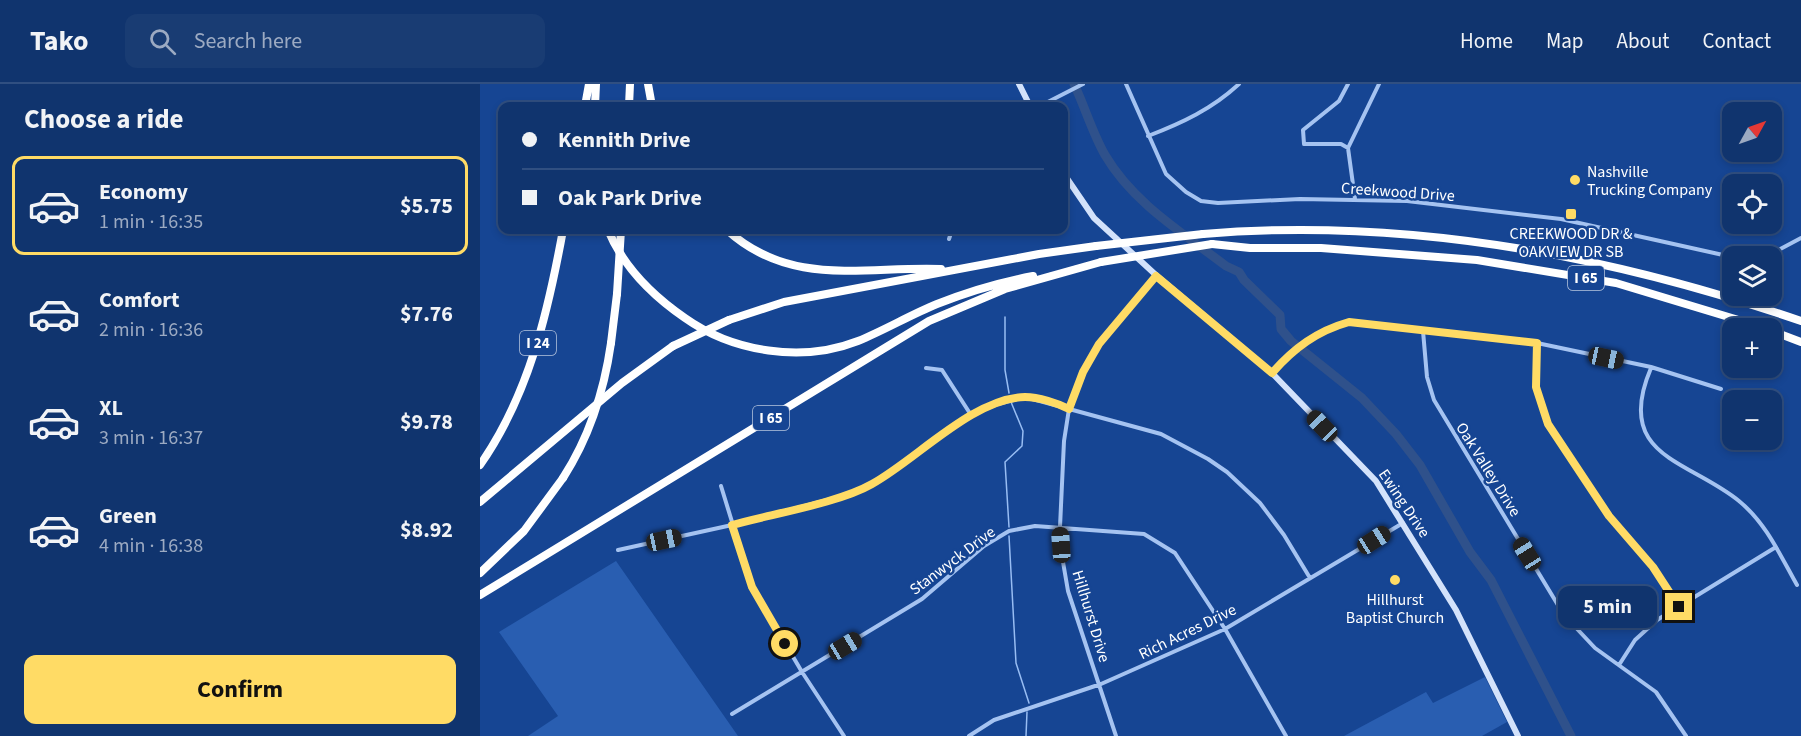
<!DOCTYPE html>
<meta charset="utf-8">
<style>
:root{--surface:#10346e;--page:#193c73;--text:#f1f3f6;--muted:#9caac2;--line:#304f81;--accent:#ffdb65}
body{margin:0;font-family:"Source Sans 3",sans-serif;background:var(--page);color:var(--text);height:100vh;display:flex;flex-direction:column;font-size:22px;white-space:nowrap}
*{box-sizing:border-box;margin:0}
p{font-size:20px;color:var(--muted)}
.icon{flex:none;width:33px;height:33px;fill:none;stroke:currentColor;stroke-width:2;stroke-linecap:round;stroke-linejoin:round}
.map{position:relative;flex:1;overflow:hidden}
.details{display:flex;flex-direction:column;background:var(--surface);width:480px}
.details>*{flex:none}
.top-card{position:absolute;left:18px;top:18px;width:570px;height:132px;border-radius:12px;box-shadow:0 3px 9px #0003,0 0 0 2px var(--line);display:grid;align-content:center;height:132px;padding:0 24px;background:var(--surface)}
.needle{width:39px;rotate:50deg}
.controls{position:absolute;left:1242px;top:18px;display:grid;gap:12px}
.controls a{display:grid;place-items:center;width:60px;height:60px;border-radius:12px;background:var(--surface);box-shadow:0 3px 9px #0003,0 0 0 2px var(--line);font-size:30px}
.end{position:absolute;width:27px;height:27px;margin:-14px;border:8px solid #ffdb65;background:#111;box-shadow:0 0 0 3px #111}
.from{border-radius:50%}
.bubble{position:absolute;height:42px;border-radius:12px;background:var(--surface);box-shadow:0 3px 9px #0003,0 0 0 2px var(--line);font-size:20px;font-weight:700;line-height:42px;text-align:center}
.car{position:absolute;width:18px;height:36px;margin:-18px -9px;border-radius:8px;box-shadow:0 0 4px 2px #0007;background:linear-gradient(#222 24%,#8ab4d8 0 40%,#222 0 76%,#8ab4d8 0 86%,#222 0)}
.top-card b{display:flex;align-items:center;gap:21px;height:57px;font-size:22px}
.top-card b+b{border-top:2px solid var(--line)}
.top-card i{width:15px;height:15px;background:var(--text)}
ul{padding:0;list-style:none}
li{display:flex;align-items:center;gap:18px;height:99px;margin:0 12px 9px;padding:0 12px;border:3px solid transparent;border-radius:12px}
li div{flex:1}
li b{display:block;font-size:22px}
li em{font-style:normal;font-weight:700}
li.active{border-color:var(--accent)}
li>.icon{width:54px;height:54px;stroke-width:1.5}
h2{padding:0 24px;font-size:27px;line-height:72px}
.button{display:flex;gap:12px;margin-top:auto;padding:12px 24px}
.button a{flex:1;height:69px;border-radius:12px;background:var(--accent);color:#111;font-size:24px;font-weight:700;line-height:69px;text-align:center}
header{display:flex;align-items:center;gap:36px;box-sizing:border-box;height:84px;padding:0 30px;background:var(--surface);border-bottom:2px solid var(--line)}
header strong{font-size:28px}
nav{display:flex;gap:33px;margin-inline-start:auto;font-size:21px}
.search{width:420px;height:54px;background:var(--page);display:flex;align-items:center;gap:15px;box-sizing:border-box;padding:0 21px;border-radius:12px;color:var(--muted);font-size:22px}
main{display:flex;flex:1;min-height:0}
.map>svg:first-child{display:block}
.green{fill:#295eb1}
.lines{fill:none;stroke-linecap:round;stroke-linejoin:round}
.stream{stroke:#98bdf3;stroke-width:1.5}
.river{stroke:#2f518b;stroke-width:9}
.minor{stroke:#a5c3f1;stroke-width:4}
.secondary{stroke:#d3e2fb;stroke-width:6}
.motorway{stroke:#fff;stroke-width:8}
.motorway-bridge{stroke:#fff;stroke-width:8}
.route{stroke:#ffdb65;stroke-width:8}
.poi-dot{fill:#ffdb65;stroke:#164593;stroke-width:2}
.labels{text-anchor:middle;stroke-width:5;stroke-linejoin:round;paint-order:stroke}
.shield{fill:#164593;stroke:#b9c7df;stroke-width:1.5}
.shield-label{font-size:15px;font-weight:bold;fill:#fff}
.poi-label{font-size:16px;fill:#fff;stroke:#164593}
.street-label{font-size:16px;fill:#fff;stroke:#164593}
</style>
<header>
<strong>Tako</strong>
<div class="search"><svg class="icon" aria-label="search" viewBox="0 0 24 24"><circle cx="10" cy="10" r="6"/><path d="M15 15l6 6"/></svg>Search here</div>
<nav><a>Home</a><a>Map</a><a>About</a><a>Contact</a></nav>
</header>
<main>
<section class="details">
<h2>Choose a ride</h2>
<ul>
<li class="active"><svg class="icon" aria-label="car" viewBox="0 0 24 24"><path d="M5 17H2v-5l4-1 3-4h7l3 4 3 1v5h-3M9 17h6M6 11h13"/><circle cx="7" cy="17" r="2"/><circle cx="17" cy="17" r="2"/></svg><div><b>Economy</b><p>1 min · 16:35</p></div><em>$5.75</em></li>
<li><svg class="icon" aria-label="car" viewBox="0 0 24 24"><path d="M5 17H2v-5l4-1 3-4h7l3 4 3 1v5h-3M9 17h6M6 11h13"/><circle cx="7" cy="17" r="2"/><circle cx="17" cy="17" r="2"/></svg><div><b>Comfort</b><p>2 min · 16:36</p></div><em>$7.76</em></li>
<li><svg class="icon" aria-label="car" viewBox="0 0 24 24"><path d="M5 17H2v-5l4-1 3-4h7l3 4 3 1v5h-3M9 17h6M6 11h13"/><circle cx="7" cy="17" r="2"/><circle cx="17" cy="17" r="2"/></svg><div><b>XL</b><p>3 min · 16:37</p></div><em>$9.78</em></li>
<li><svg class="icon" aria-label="car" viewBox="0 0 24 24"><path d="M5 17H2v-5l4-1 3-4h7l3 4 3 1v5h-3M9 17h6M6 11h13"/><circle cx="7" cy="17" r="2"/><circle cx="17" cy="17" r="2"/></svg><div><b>Green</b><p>4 min · 16:38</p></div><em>$8.92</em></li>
</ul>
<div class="button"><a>Confirm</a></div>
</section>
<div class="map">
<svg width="1321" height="652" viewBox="0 0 1321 652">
<rect width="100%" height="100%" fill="#164593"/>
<path class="green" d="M136,477L258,652H48L78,632L19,548Z
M1005,593L1027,638L1002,652H864L946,608L953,619Z"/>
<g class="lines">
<path class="stream" d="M525,233V286L529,309
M529,443L525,378L542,362L543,347L531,318
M529,452L536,579L549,619
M546,652L547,628"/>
<path class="river" d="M594,0C605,23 612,48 625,71C653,119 703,149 746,182L759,188L764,196L800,231L801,245L811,257L882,314L916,350L940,381L990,468L1011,496L1091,652"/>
<path class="minor" d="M646,0L686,90L706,108L721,117L738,119L820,115L927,117L1081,135L1252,173
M868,0L859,17L823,46L824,60H861L868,64
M560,22L603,0
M668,52C702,39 732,25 759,0
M875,115L868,64L899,0
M469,155L472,146
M1275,172L1293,169L1321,154
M943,247L947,293L954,316L1084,531L1115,564L1176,608L1206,652
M1057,259V303L1068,340L1129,432L1173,483L1199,523
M446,284L462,286L491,331
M1171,284C1133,373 1209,376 1259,417C1286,439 1300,471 1317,501
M792,289C814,264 837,247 869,238L1057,259L1171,283L1241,305
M241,402L272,503L322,588L364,652
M138,466L252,441L366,411L391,401L491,331L518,320L545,313L681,350L728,375L747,388L780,419L804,451L830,494
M1139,581L1155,556L1177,536L1296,463
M252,630L442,515L504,462L529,447L555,442L664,450L695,469L745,545L806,652
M489,652L514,636L621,600L745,545L923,439
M636,652L588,507L583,478L580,443L584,357L589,325L603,288L619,260L677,192"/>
<path class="secondary" d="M539,0L550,22
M584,90L614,134L677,192L792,289L896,397L976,526L1038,652"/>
<path class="motorway" d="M168,0L172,22
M105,22L109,0
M115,22L116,0
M149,22L150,0
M128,146C143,182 173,212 205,234C253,268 322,279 378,257C405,246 430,231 457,220C487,208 521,198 553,192
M247,146C311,204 384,182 461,185
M723,150C927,133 1129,171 1321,237
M732,160L770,164H841L997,176L1136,199L1285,244
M249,236L304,218L559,170L616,162
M1292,247L1321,258
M131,259L137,210
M0,381C49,311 68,228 83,146
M0,418L142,299L193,262
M0,489L44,447L83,394
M0,511L449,237L525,205L621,178"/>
<path class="motorway-bridge" d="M616,162L723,150
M621,178L732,160
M137,210L141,146
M193,262L249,236
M83,394C110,352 124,308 131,259"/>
</g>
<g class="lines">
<path class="route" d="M305,560L272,503L252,441C291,430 359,419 392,400C436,376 493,314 545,313C559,313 577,319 589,325L603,288L619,260L676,192L792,289C814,264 837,247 869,238L1057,259L1056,303L1068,340L1129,432L1173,483L1199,523"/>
</g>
<g class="poi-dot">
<circle cx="1095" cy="96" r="6"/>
<rect x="1085" y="124" width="12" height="12" rx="3"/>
<circle cx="915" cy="496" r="6"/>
</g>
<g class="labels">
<g class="shield">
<rect x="1088" y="182" width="36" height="24" rx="4.5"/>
<rect x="40" y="247" width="36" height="24" rx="4.5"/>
<rect x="273" y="322" width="36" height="24" rx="4.5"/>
</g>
<g class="shield-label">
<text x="1106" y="199">I 65</text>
<text x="58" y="264">I 24</text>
<text x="291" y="339">I 65</text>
</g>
<g class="poi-label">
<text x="1107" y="93" text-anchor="start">Nashville<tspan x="1107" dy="18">Trucking Company</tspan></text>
<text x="1091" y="155">CREEKWOOD DR &amp;<tspan x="1091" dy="18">OAKVIEW DR SB</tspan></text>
<text x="915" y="521">Hillhurst<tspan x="915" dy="18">Baptist Church</tspan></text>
</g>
<g class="street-label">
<text transform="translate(918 107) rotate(4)" y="6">Creekwood Drive</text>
<text transform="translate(1009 385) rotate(58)" y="6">Oak Valley Drive</text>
<text transform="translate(925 419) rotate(56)" y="6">Ewing Drive</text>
<text transform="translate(472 476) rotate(-37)" y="6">Stanwyck Drive</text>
<text transform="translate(612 532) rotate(73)" y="6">Hillhurst Drive</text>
<text transform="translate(707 547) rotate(-26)" y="6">Rich Acres Drive</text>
</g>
</g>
</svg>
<div class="controls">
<a><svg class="needle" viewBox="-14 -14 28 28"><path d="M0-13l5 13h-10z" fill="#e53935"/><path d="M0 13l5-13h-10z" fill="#9caac2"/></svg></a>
<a><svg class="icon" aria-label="locate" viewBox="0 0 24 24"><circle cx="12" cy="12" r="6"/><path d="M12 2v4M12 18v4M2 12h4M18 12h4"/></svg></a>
<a><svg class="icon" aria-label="layers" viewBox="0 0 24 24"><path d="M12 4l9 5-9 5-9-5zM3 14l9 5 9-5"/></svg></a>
<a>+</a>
<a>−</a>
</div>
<i class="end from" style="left:305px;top:560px"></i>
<i class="end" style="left:1199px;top:523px"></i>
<div class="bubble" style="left:1078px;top:502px;width:99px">5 min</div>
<i class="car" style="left:1126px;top:274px;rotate:102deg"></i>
<i class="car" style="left:842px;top:342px;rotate:316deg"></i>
<i class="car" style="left:184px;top:456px;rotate:78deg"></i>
<i class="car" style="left:894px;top:456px;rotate:58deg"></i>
<i class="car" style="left:581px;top:461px;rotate:356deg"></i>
<i class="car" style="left:1047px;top:470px;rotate:328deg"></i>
<i class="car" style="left:365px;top:562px;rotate:59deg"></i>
<div class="top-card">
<b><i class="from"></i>Kennith Drive</b>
<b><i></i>Oak Park Drive</b>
</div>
</div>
</main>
